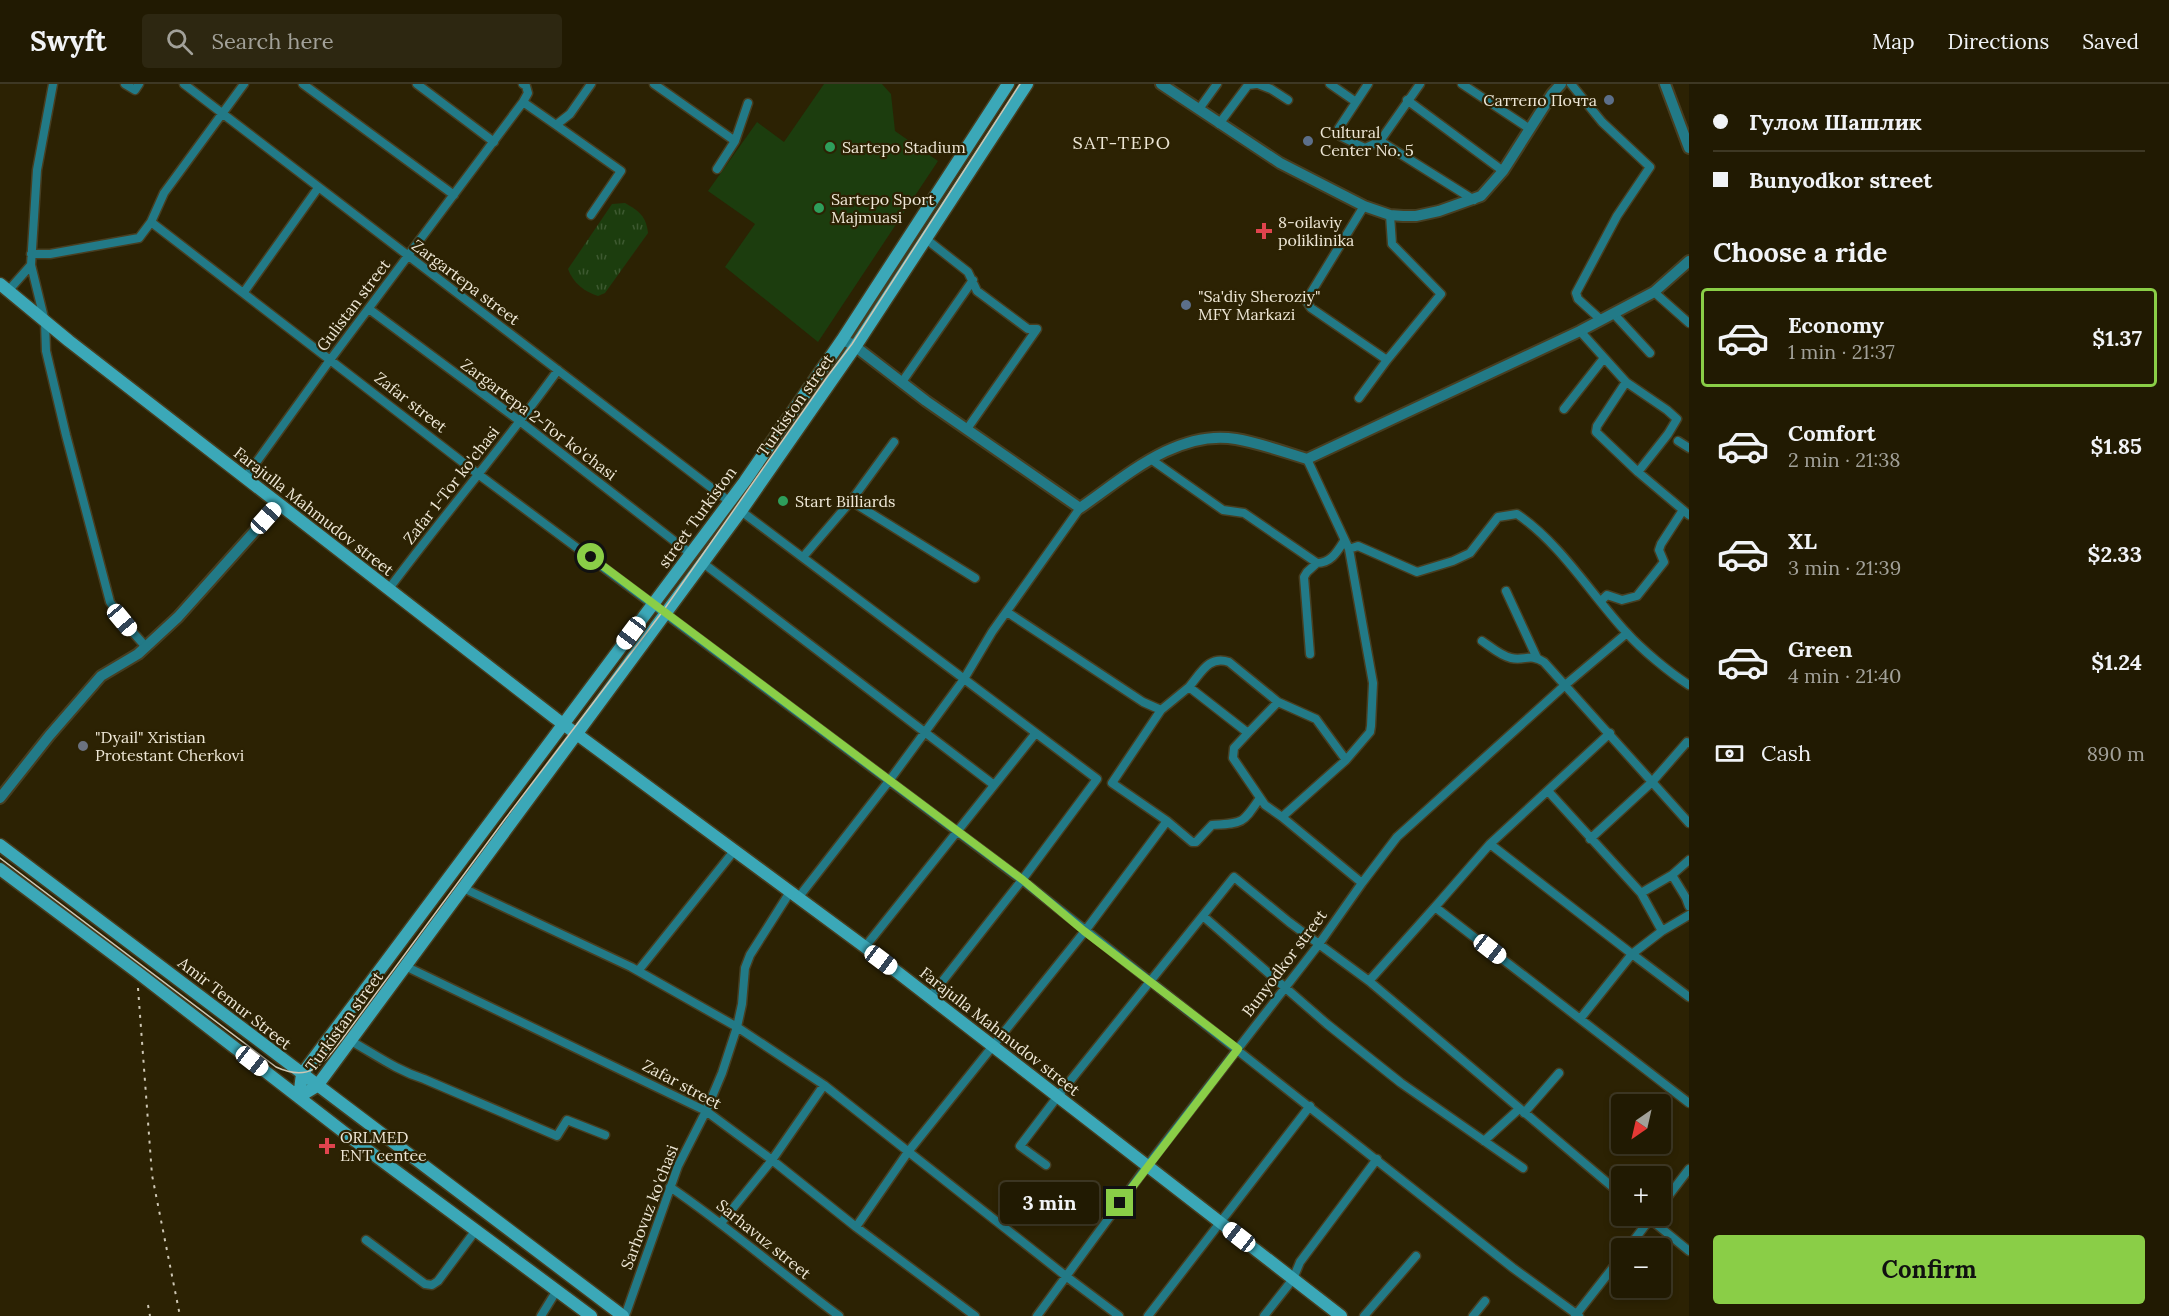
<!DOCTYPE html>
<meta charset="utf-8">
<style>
:root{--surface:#211a02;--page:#2d2711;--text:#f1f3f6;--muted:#a2a199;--line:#3e3824;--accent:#8ace47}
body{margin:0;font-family:Lora,serif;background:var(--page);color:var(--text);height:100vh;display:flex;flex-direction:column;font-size:22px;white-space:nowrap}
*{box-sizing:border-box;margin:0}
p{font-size:20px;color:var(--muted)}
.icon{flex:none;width:33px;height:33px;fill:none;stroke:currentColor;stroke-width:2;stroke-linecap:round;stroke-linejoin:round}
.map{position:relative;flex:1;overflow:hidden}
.side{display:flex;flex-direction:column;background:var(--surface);width:480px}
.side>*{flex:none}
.top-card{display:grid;align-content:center;height:132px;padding:0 24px;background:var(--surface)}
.needle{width:39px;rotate:214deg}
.tools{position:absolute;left:1611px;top:1010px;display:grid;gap:12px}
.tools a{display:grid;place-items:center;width:60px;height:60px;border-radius:6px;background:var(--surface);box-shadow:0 3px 9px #0003,0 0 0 2px var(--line);font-size:30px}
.end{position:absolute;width:27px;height:27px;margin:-14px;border:8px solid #8ace47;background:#111;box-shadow:0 0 0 3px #111}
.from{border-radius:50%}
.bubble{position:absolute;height:42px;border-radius:6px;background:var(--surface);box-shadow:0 3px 9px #0003,0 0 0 2px var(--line);font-size:20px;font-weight:700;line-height:42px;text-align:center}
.car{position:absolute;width:18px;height:36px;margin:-18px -9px;border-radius:8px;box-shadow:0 0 4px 2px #0007;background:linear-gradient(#fff 24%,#345 0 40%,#fff 0 76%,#345 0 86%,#fff 0)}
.top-card b{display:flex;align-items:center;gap:21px;height:57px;font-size:22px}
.top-card b+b{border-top:2px solid var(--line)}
.top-card i{width:15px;height:15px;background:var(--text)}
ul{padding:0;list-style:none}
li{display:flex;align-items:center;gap:18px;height:99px;margin:0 12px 9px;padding:0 12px;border:3px solid transparent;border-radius:6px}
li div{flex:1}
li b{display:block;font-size:22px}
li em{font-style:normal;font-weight:700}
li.selected{border-color:var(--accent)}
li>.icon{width:54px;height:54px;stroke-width:1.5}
h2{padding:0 24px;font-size:27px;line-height:72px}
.pay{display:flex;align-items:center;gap:15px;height:66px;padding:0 24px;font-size:22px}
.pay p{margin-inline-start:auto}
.primary-button{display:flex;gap:12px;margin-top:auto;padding:12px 24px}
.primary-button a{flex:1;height:69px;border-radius:6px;background:var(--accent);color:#111;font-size:24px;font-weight:700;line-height:69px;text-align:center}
header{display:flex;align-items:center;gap:36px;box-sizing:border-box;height:84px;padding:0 30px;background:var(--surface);border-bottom:2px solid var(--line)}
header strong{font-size:28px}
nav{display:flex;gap:33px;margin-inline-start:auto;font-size:21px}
.search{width:420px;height:54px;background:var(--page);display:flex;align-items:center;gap:15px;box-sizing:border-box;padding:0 21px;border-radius:6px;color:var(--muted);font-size:22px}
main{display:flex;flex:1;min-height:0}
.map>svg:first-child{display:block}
.grass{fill:url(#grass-tufts)}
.pitch{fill:#1c3d0e}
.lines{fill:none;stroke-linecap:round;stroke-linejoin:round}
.minor-casing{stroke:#473e21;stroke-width:11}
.tertiary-casing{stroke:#473e21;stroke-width:14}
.secondary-casing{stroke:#473e21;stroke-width:15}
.minor{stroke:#227a87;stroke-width:8}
.tertiary{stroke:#227a87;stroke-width:10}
.secondary{stroke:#3ba8b8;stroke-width:12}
.tram{stroke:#cec7b4;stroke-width:1.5}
.rail{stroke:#cec7b4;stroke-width:2;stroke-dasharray:3 6;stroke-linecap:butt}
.route{stroke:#8ace47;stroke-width:8}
.service-dot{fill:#5c6f8a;stroke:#2c2203;stroke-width:2}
.leisure-dot{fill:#2e9e5b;stroke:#2c2203;stroke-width:2}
.health-dot{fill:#e0444e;stroke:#2c2203;stroke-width:2}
.worship-dot{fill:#6b7280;stroke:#2c2203;stroke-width:2}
.labels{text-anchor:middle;stroke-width:4.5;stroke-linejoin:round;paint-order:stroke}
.poi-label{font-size:16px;fill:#eee7d6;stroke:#2c2203;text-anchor:start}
.street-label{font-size:16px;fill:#eee7d6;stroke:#2c2203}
.neighbourhood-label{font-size:18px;letter-spacing:1.5px;fill:#eee7d6;stroke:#2c2203}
</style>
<header>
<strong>Swyft</strong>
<div class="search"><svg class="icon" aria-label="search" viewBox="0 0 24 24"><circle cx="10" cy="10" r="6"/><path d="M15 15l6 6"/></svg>Search here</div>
<nav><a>Map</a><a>Directions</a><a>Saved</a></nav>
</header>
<main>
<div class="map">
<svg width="1689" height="1232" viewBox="0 0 1689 1232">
<defs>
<pattern id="grass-tufts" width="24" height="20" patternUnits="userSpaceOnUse" patternTransform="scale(1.5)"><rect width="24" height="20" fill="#1c3d0e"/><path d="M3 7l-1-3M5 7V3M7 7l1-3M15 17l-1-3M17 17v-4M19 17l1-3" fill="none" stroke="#3d5930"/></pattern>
</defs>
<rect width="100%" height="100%" fill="#2c2203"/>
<path class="grass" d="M625,119C639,127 646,132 648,149L605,209L598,212C585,208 573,199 568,185L612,120Z"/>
<path class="pitch" d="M824,0H882L891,10L895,47L938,77L818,258L725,183L755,140L708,107L757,38L784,58Z"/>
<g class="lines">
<g class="minor-casing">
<path id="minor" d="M53,0L37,86L31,181L45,238L46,267L66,351L110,518L122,536L146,563
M125,0L135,6L139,0
M184,0L730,418
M303,0L454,111
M417,0L494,58
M654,0L735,57L717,85
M1258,0L1271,5L1288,16
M1330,0L1356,18
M1368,0L1339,44L1340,52L1365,64L1380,57L1420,0
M1462,0L1530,45
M1571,0L1602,38L1650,83L1617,132L1576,209L1578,215L1600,235
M1407,16L1503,87
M523,18L556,41L570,30L591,0
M1199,25L1217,0
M1219,40L1248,1L1256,0
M556,41L621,87L591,131
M735,57L748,19
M1380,57L1474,116
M151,138L478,390L1022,796L1513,1184L1579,1232
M926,155L968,188L977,207L1028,245H1037L967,345
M31,170H50L139,154L151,138L164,109L244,0
M8,207L31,181
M244,208L318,104
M1654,208L1689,239
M369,225L521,338L691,470
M1613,229L1650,269
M1580,247L1626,298
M1387,276L1441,210L1392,160L1390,131
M902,298L973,196
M1359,314L1387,276L1311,224L1307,218L1309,212L1364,122
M1564,325L1604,274
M1678,357L1689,364
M1307,375L1349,465L1373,599L1371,642L1370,648L1346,676L1282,733L1362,799
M1152,376L1223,426L1244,429L1317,479
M1638,388L1668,350L1677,335L1667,326L1626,298L1597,342L1596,348L1638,388L1689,431
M245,394L330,276L523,18L528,9L526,2L523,0
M851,417L975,494
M741,427L1097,695L1022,796L930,913
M1349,465L1358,462L1417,488L1453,477L1470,469L1498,433L1517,430C1561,460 1590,509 1626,548C1641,565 1670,589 1689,601
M803,473L851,417L894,358
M703,479L994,701
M388,506C444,431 504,361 558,286
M1506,507L1537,574
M1601,517L1607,511L1622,516L1637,512L1664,478L1659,466L1661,460L1683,426
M1007,528L1143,618L1161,626L1189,603
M1482,557C1491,563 1501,572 1511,574C1525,577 1530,569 1544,578L1689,739
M1310,570L1304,493L1307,488L1317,479C1331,479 1337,468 1344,457
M1161,626L1112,699L1167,737L1192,758H1196L1212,741C1244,739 1242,740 1260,714
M1248,649L1278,618
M1282,733L1265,721L1233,674L1234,664L1248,649L1189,603C1201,589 1209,571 1229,578L1278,618L1316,635L1346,676
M1590,755L1652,698L1687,658L1689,659
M1490,760L1632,870L1662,847L1641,809L1548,707
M1689,776L1672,791L1686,814L1689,822
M463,804L631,883L737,943L824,1001L1067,1193L1119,1232
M1641,809L1672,791
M798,814L889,697L964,595L992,548L1080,424
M1435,823L1490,760L1610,649
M1203,832L1327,940L1401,999L1523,1084
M1662,847L1689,831
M865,863L1035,650
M405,882L706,1027L772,1076L856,1143L975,1232
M638,887L734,767
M1369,897L1435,823L1689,1019
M1580,935L1632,870L1689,913
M351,957C376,971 396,986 424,995L557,1052L567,1036L605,1051
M1524,1029L1559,989
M1484,1057L1519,1025
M1046,1081L1020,1062L1058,1012L1234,793L1289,838L1369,897L1622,1111
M670,1103C729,1143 782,1190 839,1232
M1660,1123L1689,1085
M1654,1131L1650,1135L1689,1167
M721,1139L772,1076L824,1001
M856,1143L908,1068L1085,847L1167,737
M366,1156L425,1200L432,1201L438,1197L476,1146
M1628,1164L1650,1135L1645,1131
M541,1232L557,1206
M625,1232L678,1082L706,1027L722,989L737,943L742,920L745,884L750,871L790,808
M1037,1232L1147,1082L1319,860L1362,799L1397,753L1564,602L1627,549
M1148,1232L1310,1022
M1264,1232L1293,1195L1300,1178L1377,1075
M1364,1232L1416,1172
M1473,1232L1485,1217
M1575,1232L1622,1172"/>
</g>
<g class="tertiary-casing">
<path id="tertiary" d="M1161,0L1280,79L1364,122L1390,131L1403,132H1416L1439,127L1481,112L1503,87L1552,10L1561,0
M1665,0L1689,64
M842,256L852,260L926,317L1080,424C1125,393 1177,345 1236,355C1260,359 1284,368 1307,375L1580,247L1654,208L1689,177
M0,714L49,652L101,592L138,570L178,533L278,421"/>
</g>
<g class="secondary-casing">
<path id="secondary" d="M0,200L69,257L555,634L865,863L1341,1232
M0,761L623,1232
M0,785L137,888L350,1053L591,1232
M299,1013L317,1002L741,427L855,263L1027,0
M299,1013L302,990L745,397L842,256L1008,0"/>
</g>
<use href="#minor" class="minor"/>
<use href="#tertiary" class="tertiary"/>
<use href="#secondary" class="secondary"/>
<path class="tram" d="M0,774L276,983C311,999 323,980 343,954L505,735L663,527L827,293L852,260L1020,0"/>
<path class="rail" d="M138,904L152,1091L180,1232
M148,1221L150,1232"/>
</g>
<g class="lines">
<path class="route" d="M591,473L1023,796L1084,847L1238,965L1120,1119"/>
</g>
<g class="service-dot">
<circle cx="1609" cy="16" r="6"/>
<circle cx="1308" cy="57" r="6"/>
<circle cx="1186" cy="221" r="6"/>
</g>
<g class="leisure-dot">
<circle cx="830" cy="63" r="6"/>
<circle cx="819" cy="124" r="6"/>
<circle cx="783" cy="417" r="6"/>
</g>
<g class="health-dot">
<path d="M1261 138h6v6h6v6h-6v6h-6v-6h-6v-6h6z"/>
<path d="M324 1053h6v6h6v6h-6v6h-6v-6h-6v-6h6z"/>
</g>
<circle class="worship-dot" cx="83" cy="662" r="6"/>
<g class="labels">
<g class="poi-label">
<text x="1597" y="22" text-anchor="end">Саттепо Почта</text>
<text x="1320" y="54">Cultural<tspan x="1320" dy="18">Center No. 5</tspan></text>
<text x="842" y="69">Sartepo Stadium</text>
<text x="831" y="121">Sartepo Sport<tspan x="831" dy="18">Majmuasi</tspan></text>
<text x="1278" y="144">8-oilaviy<tspan x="1278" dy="18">poliklinika</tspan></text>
<text x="1198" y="218">"Sa'diy Sheroziy"<tspan x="1198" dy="18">MFY Markazi</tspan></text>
<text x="795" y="423">Start Billiards</text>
<text x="95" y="659">"Dyail" Xristian<tspan x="95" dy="18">Protestant Cherkovi</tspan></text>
<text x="340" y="1059">ORLMED<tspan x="340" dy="18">ENT centee</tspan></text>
</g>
<g class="street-label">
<text transform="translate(466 198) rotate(37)" y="6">Zargartepa street</text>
<text transform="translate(353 221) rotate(-53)" y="6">Gulistan street</text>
<text transform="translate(411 318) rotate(38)" y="6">Zafar street</text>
<text transform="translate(795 321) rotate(-55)" y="6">Turkiston street</text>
<text transform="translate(539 335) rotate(37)" y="6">Zargartepa 2-Tor ko'chasi</text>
<text transform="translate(451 401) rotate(-52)" y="6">Zafar 1-Tor ko'chasi</text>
<text transform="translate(314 427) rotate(38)" y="6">Farajulla Mahmudov street</text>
<text transform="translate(697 433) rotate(-54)" y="6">street Turkiston</text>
<text transform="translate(1284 879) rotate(-53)" y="6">Bunyodkor street</text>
<text transform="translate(235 919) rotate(38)" y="6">Amir Temur Street</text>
<text transform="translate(344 937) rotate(-54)" y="6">Turkistan street</text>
<text transform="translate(1000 947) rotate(38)" y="6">Farajulla Mahmudov street</text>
<text transform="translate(682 1000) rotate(28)" y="6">Zafar street</text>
<text transform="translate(649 1123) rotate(-69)" y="6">Sarhovuz ko'chasi</text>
<text transform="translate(764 1155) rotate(39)" y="6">Sarhavuz street</text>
</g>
<g class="neighbourhood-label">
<text x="1122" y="65">SAT-TEPO</text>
</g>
</g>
</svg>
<div class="tools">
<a><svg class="needle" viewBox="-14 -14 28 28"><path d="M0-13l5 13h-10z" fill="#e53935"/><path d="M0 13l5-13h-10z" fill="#a2a199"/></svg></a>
<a>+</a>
<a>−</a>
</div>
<i class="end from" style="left:591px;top:473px"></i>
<i class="end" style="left:1120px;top:1119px"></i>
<div class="bubble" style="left:1000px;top:1098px;width:99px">3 min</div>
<i class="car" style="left:266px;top:434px;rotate:42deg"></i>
<i class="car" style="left:122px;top:536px;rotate:140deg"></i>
<i class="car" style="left:631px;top:549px;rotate:217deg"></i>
<i class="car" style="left:1490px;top:865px;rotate:128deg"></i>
<i class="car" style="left:881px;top:876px;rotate:127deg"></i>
<i class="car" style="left:252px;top:977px;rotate:128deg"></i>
<i class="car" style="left:1239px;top:1153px;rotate:308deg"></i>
</div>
<section class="side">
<div class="top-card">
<b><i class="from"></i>Гулом Шашлик</b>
<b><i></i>Bunyodkor street</b>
</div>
<h2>Choose a ride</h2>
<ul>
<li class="selected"><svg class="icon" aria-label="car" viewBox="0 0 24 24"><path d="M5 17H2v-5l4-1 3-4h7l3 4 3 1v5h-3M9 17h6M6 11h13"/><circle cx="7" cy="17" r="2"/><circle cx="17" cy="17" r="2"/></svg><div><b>Economy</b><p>1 min · 21:37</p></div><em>$1.37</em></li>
<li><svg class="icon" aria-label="car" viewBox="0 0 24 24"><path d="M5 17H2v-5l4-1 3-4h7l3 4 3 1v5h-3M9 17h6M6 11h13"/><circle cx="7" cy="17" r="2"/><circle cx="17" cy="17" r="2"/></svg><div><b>Comfort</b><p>2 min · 21:38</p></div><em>$1.85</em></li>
<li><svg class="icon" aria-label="car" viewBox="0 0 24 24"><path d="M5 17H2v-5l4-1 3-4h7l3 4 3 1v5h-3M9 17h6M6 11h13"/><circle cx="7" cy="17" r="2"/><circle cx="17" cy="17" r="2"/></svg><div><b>XL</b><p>3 min · 21:39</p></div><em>$2.33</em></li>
<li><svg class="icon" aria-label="car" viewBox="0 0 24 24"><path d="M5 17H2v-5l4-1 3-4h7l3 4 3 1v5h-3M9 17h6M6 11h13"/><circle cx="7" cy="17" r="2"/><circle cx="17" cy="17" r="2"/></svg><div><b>Green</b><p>4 min · 21:40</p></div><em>$1.24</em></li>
</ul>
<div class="pay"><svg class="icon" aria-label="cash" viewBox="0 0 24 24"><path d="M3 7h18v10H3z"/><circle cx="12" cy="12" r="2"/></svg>Cash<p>890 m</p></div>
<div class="primary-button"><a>Confirm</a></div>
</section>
</main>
